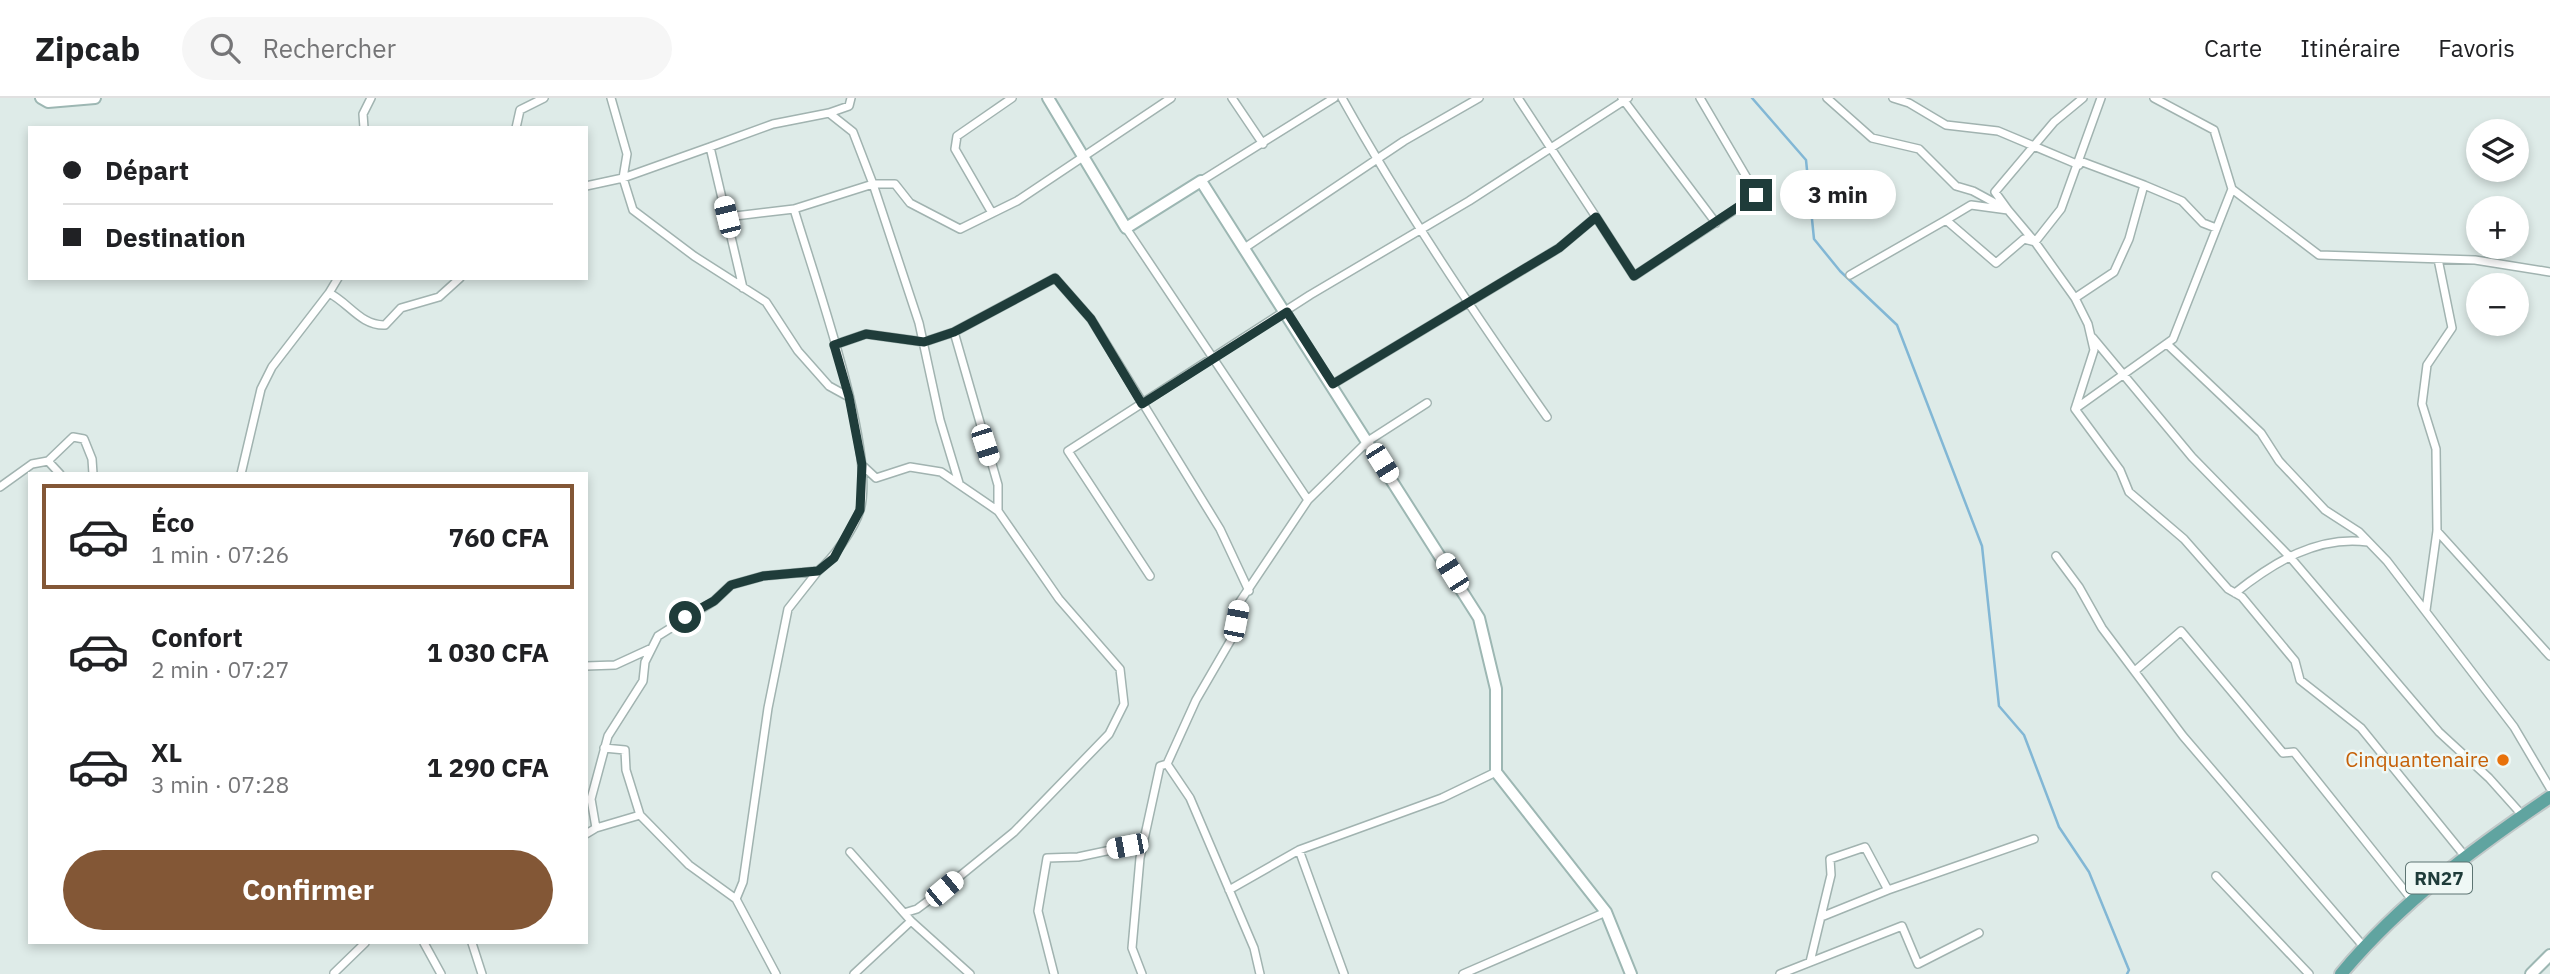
<!DOCTYPE html>
<html lang="fr">
<meta charset="utf-8">
<style>
:root{--surface:#fff;--page:#f6f6f6;--text:#202124;--muted:#757577;--line:#e0e0e0;--accent:#835736}
body{margin:0;font-family:"IBM Plex Sans",sans-serif;background:var(--page);color:var(--text);height:100vh;display:flex;flex-direction:column;font-size:26px;white-space:nowrap}
*{box-sizing:border-box;margin:0}
p{font-size:23px;color:var(--muted)}
.icon{flex:none;width:38px;height:38px;fill:none;stroke:currentColor;stroke-width:2;stroke-linecap:round;stroke-linejoin:round}
.map{position:relative;flex:1;overflow:hidden}
.drawer{position:absolute;left:28px;top:374px;width:560px;height:472px;display:flex;flex-direction:column;background:var(--surface);border-radius:0px;box-shadow:0 4px 10px #0003}
.drawer>*{flex:none}
.guide{position:absolute;left:28px;top:28px;width:560px;height:154px;border-radius:0px;box-shadow:0 4px 10px #0003;display:grid;align-content:center;height:154px;padding:0 35px;background:var(--surface)}
.controls{position:absolute;left:2466px;top:21px;display:grid;gap:14px}
.controls a{display:grid;place-items:center;width:63px;height:63px;border-radius:50%;background:var(--surface);box-shadow:0 4px 10px #0003;font-size:35px}
.end{position:absolute;width:32px;height:32px;margin:-16px;border:9px solid #1f3c3a;background:#fff;box-shadow:0 0 0 4px #fff}
.from{border-radius:50%}
.bubble{position:absolute;height:49px;border-radius:24px;background:var(--surface);box-shadow:0 4px 10px #0003;font-size:23px;font-weight:700;line-height:49px;text-align:center}
.car{position:absolute;width:21px;height:42px;margin:-21px -10px;border-radius:9px;box-shadow:0 0 5px 2px #0007;background:linear-gradient(#fff 24%,#345 0 40%,#fff 0 76%,#345 0 86%,#fff 0)}
.guide b{display:flex;align-items:center;gap:24px;height:66px;font-size:26px}
.guide b+b{border-top:2px solid var(--line)}
.guide i{width:18px;height:18px;background:var(--text)}
ul{padding:12px 0 0;list-style:none}
li{display:flex;align-items:center;gap:21px;height:105px;margin:0 14px 10px;padding:0 21px;border:4px solid transparent;border-radius:0px}
li div{flex:1}
li b{display:block;font-size:26px}
li em{font-style:normal;font-weight:700}
li.active{border-color:var(--accent)}
li>.icon{width:63px;height:63px;stroke-width:1.5}
.primary-button{display:flex;gap:14px;margin-top:auto;padding:14px 35px}
.primary-button a{flex:1;height:80px;border-radius:42px;background:var(--accent);color:#fff;font-size:28px;font-weight:700;line-height:80px;text-align:center}
header{display:flex;align-items:center;gap:42px;box-sizing:border-box;height:98px;padding:0 35px;background:var(--surface);border-bottom:2px solid var(--line)}
header strong{font-size:33px}
nav{display:flex;gap:38px;margin-inline-start:auto;font-size:24px}
.search{width:490px;height:63px;background:var(--page);display:flex;align-items:center;gap:18px;box-sizing:border-box;padding:0 24px;border-radius:38px;color:var(--muted);font-size:26px}
.map>svg:first-child{display:block}
.lines{fill:none;stroke-linecap:round;stroke-linejoin:round}
.stream{stroke:#82b7d5;stroke-width:2.5}
.street-casing{stroke:#a1b3b0;stroke-width:10}
.secondary-casing{stroke:#9db7b3;stroke-width:14}
.primary-casing{stroke:#c0c8c8;stroke-width:16}
.street{stroke:#fff;stroke-width:7}
.secondary{stroke:#fff;stroke-width:10}
.primary{stroke:#60a4a0;stroke-width:12}
.route{stroke:#1f3c3a;stroke-width:9}
.food-dot{fill:#e8710a;stroke:#eff8f5;stroke-width:2.5}
.labels{text-anchor:middle;stroke-width:5;stroke-linejoin:round;paint-order:stroke}
.shield{fill:#eff8f5;stroke:#5d7472;stroke-width:2}
.shield-label{font-size:19px;font-weight:bold;fill:#1f3c3a}
.food-label{font-size:21px;fill:#c56008;stroke:#eff8f5;text-anchor:end}
</style>
<header>
<strong>Zipcab</strong>
<div class="search"><svg class="icon" aria-label="search" viewBox="0 0 24 24"><circle cx="10" cy="10" r="6"/><path d="M15 15l6 6"/></svg>Rechercher</div>
<nav><a>Carte</a><a>Itinéraire</a><a>Favoris</a></nav>
</header>
<div class="map">
<svg width="2550" height="876" viewBox="0 0 2550 876">
<rect width="100%" height="100%" fill="#deebe8"/>
<g class="lines">
<path class="stream" d="M1752,0L1806,62L1814,141L1840,173L1897,227L1982,448L1999,608L2024,637L2059,729L2089,774L2129,872L2127,876"/>
<g class="street-casing">
<path id="street" d="M611,0L627,56L623,80L633,112L694,158L766,204L798,253L829,288L849,299
M1232,0L1263,46
M1342,0C1404,111 1474,215 1547,319
M1622,0L1716,125
M1827,0L1872,40L1919,51L1956,88L1973,93L2008,112L2035,144L2075,200L2088,226L2094,252L2075,311L2120,372L2129,394L2184,441L2228,491L2242,499L2295,563L2300,582L2361,630L2464,757
M1893,0L1909,5L1946,27L1998,33L2079,67
M829,15L849,8L851,0
M364,30L363,16L371,0
M516,30L520,12L544,0
M710,49L773,26L829,15L853,34L873,86L919,225L940,322L959,385
M1201,83L1334,0
M2144,87L2182,103L2203,125L2216,130
M586,88L623,80L710,49L743,190
M2232,91L2319,157L2475,162L2550,174
M794,111L873,86H895L910,105L960,131L1017,103L1171,0
M992,115L955,51L957,38L1012,0
M727,119L794,111C813,176 877,352 860,412C855,430 832,462 818,473
M1596,119L1634,178L1757,97L1700,0
M1946,122L1971,107L2008,112L1995,94L2054,24L2083,0
M1126,130L1308,402
M1246,149L1404,43L1479,0
M1850,177L1946,122L1996,165L2024,141L2035,144L2061,111L2101,0
M329,195L338,180
M2075,200L2114,174L2129,141L2144,87L2080,63
M2093,240L2192,359L2290,459L2439,634L2489,680L2523,718
M2167,246L2261,335L2279,363L2325,412L2359,434L2387,463L2514,629L2550,690
M834,247L866,236L924,244L954,234
M1333,286L1559,150L1596,119L1518,0
M2075,311L2173,241L2232,91L2214,32L2154,0
M48,363L60,376
M862,367L876,380L910,369L941,374L998,413L1059,501L1120,571L1124,606L1109,636L1014,734L944,791L917,811L904,815
M241,376L261,291L272,269L329,195C349,205 361,228 385,227L401,210L439,199L460,180
M0,389L32,366L48,363L73,339L84,341L92,361L93,376
M998,413V387L954,234L1055,180L1091,221L1220,431L1249,493
M2437,433L2550,558
M2056,458L2079,489L2102,530L2183,638L2364,849
M1150,478L1068,353L1310,197L1469,103L1628,0
M2235,495C2274,464 2318,437 2368,444
M2426,512L2437,433L2436,351L2422,306L2427,267L2452,230L2438,161
M586,568L615,567L652,550
M2136,572L2181,533L2283,655L2294,654L2413,803
M604,650L625,652L626,672L640,717L596,730L591,701L608,638L643,583L645,564L658,538L714,503L731,487L763,478L818,473L788,511L768,610L743,784L736,801
M1167,666L1190,700L1254,850L1260,876
M640,717L689,767L736,801L776,876
M586,736L596,730
M1299,752L1344,876
M850,754L911,823L970,876
M2216,778L2309,876
M1229,792L1299,752L1442,700L1496,674
M1821,819L1888,792
M424,845L441,876
M472,845L482,876
M1810,864L1831,777L1830,761L1865,749L1888,792L2034,741
M334,875L365,845
M854,876L911,823
M1054,876L1038,813L1047,760L1078,759L1144,745
M1142,876L1132,850L1140,760L1160,668L1167,666L1196,602L1232,540L1239,505L1308,402L1368,343L1427,305
M1463,876L1606,814
M1780,876L1902,828L1918,866L1979,835"/>
</g>
<g class="secondary-casing">
<path id="secondary" d="M41,0L48,4L95,0
M1048,0L1126,130L1201,83L1479,520L1496,591V674L1606,814L1631,876
M2531,876L2550,857"/>
</g>
<g class="primary-casing">
<path id="primary" d="M2341,876C2401,804 2473,751 2550,699"/>
</g>
<use href="#street" class="street"/>
<use href="#secondary" class="secondary"/>
<use href="#primary" class="primary"/>
</g>
<g class="lines">
<path class="route" d="M685,519L714,503L731,487L763,478L818,473L834,460L860,412L862,367L849,299L834,247L866,236L924,244L954,234L1055,180L1091,221L1142,306L1287,214L1333,286L1559,150L1596,119L1634,178L1756,97"/>
</g>
<circle class="food-dot" cx="2503" cy="662" r="7"/>
<g class="labels">
<rect class="shield" x="2406" y="764.5" width="66" height="31" rx="5"/>
<g class="shield-label">
<text x="2439" y="787">RN27</text>
</g>
<g class="food-label">
<text x="2489" y="669">Cinquantenaire</text>
</g>
</g>
</svg>
<div class="controls">
<a><svg class="icon" aria-label="layers" viewBox="0 0 24 24"><path d="M12 4l9 5-9 5-9-5zM3 14l9 5 9-5"/></svg></a>
<a>+</a>
<a>−</a>
</div>
<i class="end from" style="left:685px;top:519px"></i>
<i class="end" style="left:1756px;top:97px"></i>
<div class="bubble" style="left:1780px;top:72px;width:116px">3 min</div>
<i class="car" style="left:727px;top:119px;rotate:346deg"></i>
<i class="car" style="left:985px;top:347px;rotate:162deg"></i>
<i class="car" style="left:1382px;top:365px;rotate:148deg"></i>
<i class="car" style="left:1452px;top:475px;rotate:328deg"></i>
<i class="car" style="left:1236px;top:523px;rotate:11deg"></i>
<i class="car" style="left:1127px;top:748px;rotate:259deg"></i>
<i class="car" style="left:944px;top:791px;rotate:50deg"></i>
<div class="guide">
<b><i class="from"></i>Départ</b>
<b><i></i>Destination</b>
</div>
<section class="drawer">
<ul>
<li class="active"><svg class="icon" aria-label="car" viewBox="0 0 24 24"><path d="M5 17H2v-5l4-1 3-4h7l3 4 3 1v5h-3M9 17h6M6 11h13"/><circle cx="7" cy="17" r="2"/><circle cx="17" cy="17" r="2"/></svg><div><b>Éco</b><p>1 min · 07:26</p></div><em>760 CFA</em></li>
<li><svg class="icon" aria-label="car" viewBox="0 0 24 24"><path d="M5 17H2v-5l4-1 3-4h7l3 4 3 1v5h-3M9 17h6M6 11h13"/><circle cx="7" cy="17" r="2"/><circle cx="17" cy="17" r="2"/></svg><div><b>Confort</b><p>2 min · 07:27</p></div><em>1 030 CFA</em></li>
<li><svg class="icon" aria-label="car" viewBox="0 0 24 24"><path d="M5 17H2v-5l4-1 3-4h7l3 4 3 1v5h-3M9 17h6M6 11h13"/><circle cx="7" cy="17" r="2"/><circle cx="17" cy="17" r="2"/></svg><div><b>XL</b><p>3 min · 07:28</p></div><em>1 290 CFA</em></li>
</ul>
<div class="primary-button"><a>Confirmer</a></div>
</section>
</div>
